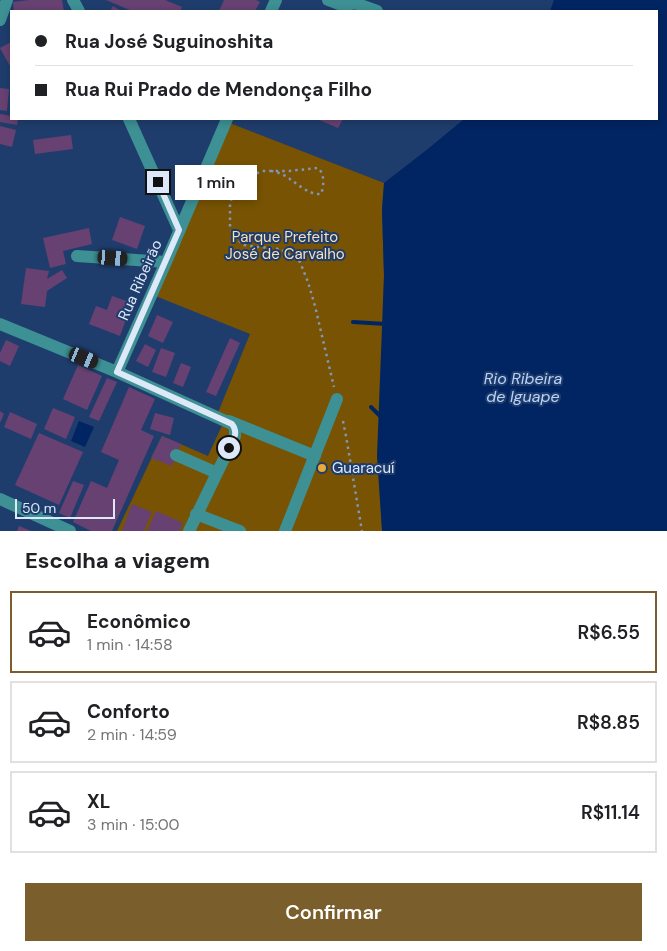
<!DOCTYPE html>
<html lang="pt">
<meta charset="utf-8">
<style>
:root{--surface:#fff;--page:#f2f2f2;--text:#202124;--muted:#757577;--line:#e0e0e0;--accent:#7a5f2d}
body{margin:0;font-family:"DM Sans",sans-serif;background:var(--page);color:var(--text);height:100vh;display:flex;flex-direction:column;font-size:19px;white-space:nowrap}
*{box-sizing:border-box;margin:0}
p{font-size:16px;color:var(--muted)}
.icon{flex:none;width:28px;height:28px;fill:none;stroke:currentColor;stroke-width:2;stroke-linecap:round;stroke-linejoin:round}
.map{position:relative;height:531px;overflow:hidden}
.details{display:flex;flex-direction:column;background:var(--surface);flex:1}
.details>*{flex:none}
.guide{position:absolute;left:10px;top:10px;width:648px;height:110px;border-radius:0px;box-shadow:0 2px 8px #0003;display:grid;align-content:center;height:110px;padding:0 25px;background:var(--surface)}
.scale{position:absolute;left:15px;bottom:12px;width:100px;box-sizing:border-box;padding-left:5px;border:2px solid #dde8f9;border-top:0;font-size:14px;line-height:18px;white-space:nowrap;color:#dde8f9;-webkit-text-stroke:4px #1f3d6c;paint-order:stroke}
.end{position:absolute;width:22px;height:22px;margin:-11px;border:6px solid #dde8f9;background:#111;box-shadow:0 0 0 2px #111}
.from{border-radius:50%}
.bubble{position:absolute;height:35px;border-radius:0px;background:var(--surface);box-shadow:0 2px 8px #0003;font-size:16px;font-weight:600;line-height:35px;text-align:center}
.car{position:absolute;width:15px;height:30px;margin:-15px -8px;border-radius:6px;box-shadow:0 0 4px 1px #0007;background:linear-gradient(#222 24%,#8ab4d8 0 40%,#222 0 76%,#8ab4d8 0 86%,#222 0)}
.guide b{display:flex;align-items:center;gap:18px;height:48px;font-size:19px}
.guide b+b{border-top:1px solid var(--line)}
.guide i{width:12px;height:12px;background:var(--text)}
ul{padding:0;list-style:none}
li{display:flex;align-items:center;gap:15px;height:82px;margin:0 10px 8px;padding:0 15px;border:2px solid var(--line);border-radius:0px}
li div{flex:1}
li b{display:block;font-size:19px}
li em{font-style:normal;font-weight:600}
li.active{border-color:var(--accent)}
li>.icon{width:45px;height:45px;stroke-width:1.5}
h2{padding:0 25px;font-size:22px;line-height:60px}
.button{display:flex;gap:10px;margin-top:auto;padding:10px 25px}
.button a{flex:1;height:58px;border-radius:0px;background:var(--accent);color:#fff;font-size:20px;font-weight:600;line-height:58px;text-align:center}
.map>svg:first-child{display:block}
.green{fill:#775303}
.water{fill:#002562}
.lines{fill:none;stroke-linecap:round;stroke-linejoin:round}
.stream{stroke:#002562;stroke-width:4}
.building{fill:#674171}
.path{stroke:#8196b5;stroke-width:2.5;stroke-dasharray:2.5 4;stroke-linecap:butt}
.minor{stroke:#3d9094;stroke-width:12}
.route{stroke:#dde8f9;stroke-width:6}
.poi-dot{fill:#e8ab37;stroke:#1f3d6c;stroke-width:2}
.labels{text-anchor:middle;stroke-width:4;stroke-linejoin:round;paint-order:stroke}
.park-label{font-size:15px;fill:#f8dfb7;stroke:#1f3d6c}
.street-label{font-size:15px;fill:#dde8f9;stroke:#1f3d6c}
.poi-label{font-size:15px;fill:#dde8f9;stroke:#1f3d6c;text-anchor:start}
.water-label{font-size:16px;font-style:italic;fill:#bad2f8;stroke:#1f3d6c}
</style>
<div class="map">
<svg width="667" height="531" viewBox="0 0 667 531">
<rect width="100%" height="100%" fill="#1f3d6c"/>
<path class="green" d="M227,122L384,183L382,210L384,275L381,500L382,531H117L162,436L208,456L225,419L217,415L250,334L153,295Z"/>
<path class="water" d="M554,0H667V531H382L377,456L384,275L382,210L384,183L429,148L464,119H656V11H550Z
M79,421L94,427L85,447L71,441Z"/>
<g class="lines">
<path class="stream" d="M353,322L386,324
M371,407L382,418"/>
</g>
<path class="building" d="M29,0H62L64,11H14L13,2Z
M106,0H165L182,7L180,11H132Z
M224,0H256L260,2L255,11H219Z
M113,6L121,11H110Z
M11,42V68L0,48Z
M0,88L9,89L7,111L0,110Z
M0,114L11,116V119H18L17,125L0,122Z
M317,119H343L338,128Z
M0,126L16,130L12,147L0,144Z
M71,135L73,149L35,154L33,140Z
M120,217L145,226L137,249L112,240Z
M89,228L92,244L63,251L66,264L50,268L43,238Z
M26,268L49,271L47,279L62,270L67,278L47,291L45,307L21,304Z
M112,296L132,303L120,336L89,324L96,306L107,310Z
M157,315L173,322L163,343L148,336Z
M230,338L240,343L216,396L206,392Z
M6,340L19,346L10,366L0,361V353Z
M145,344L156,350L148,367L136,361Z
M161,348L175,353L166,377L152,372Z
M181,363L191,367L183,387L173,383Z
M78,365L102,376L87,410L63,399Z
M107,378L117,382L99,421L89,417Z
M129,387L155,399L141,430L154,436L112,531H91L73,522L91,481L107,488L119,460L101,452Z
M53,408L75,417L66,439L44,429Z
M0,411L4,414L0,423Z
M10,412L37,424L31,439L4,427Z
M155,413L174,418L170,435L150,429Z
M39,433L83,452L59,505L15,485Z
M162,436L181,444L172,466L151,458Z
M73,481L84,485L70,518L59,513Z
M132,504L152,512L144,531H122Z
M156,511L183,523L179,531H147Z
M19,526L31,531H17Z"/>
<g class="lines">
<path class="path" d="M271,171C273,171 276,172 279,173C293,178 305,195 321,194C324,186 325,174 318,168L289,171H261L252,176L242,183L234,192L230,203V228L237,239L244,245L257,247L275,248L284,251L300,262L308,282L315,306L334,387
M343,421L346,436L362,531"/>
<path class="minor" d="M73,0L79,11
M328,0L344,6L355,3L377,11
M271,11L276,0
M0,20L7,0
M129,119L179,230
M77,256L166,262
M0,324L117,372L232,424L235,428V436L189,531
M117,372L166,262L227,119
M229,421L315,456
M176,455L217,473
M0,499L70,531
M196,514L240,531
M285,531L337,399"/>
</g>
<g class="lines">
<path class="route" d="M158,182L179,230L117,372L232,424C239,433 233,440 229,448"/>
</g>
<circle class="poi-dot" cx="322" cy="468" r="5"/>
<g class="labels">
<g class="park-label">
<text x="285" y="242">Parque Prefeito<tspan x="285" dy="17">José de Carvalho</tspan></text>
</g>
<g class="street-label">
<text transform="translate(140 280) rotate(-66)" y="5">Rua Ribeirão</text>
</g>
<g class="poi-label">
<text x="332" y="473">Guaracuí</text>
</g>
<g class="water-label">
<text x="523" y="384">Rio Ribeira<tspan x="523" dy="18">de Iguape</tspan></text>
</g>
</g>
</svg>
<div class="scale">50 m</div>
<i class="end from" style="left:229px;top:448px"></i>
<i class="end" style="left:158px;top:182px"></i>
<div class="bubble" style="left:175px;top:165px;width:82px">1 min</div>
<i class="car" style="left:113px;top:258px;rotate:94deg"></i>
<i class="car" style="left:84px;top:358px;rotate:112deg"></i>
<div class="guide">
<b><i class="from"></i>Rua José Suguinoshita</b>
<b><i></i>Rua Rui Prado de Mendonça Filho</b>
</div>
</div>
<section class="details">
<h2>Escolha a viagem</h2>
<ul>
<li class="active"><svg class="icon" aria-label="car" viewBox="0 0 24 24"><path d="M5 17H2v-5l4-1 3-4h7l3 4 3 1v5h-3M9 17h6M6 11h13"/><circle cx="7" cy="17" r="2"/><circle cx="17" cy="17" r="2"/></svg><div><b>Econômico</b><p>1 min · 14:58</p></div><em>R$6.55</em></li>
<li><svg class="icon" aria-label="car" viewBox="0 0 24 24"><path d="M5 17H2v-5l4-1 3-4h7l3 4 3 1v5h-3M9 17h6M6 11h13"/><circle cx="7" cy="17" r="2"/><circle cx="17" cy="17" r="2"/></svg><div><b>Conforto</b><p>2 min · 14:59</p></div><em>R$8.85</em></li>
<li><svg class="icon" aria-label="car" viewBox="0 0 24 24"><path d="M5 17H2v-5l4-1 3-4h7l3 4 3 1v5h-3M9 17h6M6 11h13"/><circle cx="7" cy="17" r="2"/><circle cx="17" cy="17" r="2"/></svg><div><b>XL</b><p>3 min · 15:00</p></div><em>R$11.14</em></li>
</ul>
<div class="button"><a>Confirmar</a></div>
</section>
